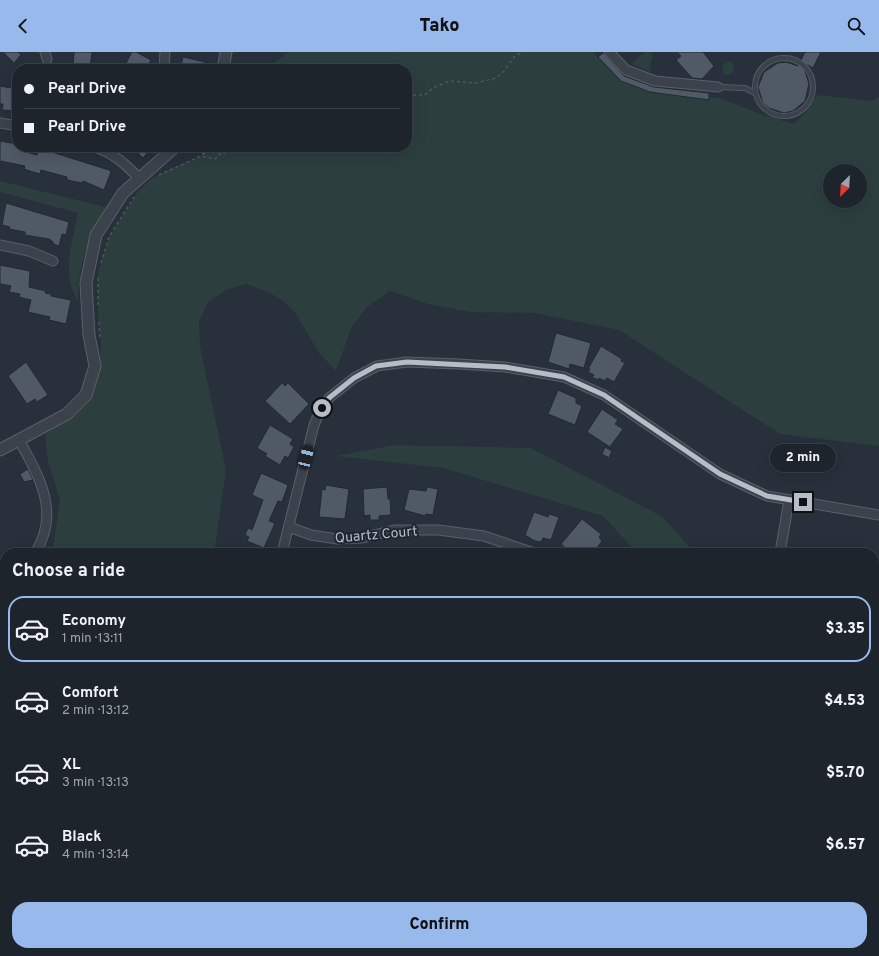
<!DOCTYPE html>
<meta charset="utf-8">
<style>
:root{--surface:#1d242c;--page:#2a3038;--text:#f1f3f6;--muted:#a0a4a9;--line:#3b4148;--accent:#98b9eb}
body{margin:0;font-family:Overpass,sans-serif;background:var(--page);color:var(--text);height:100vh;display:flex;flex-direction:column;font-size:15px;white-space:nowrap}
*{box-sizing:border-box;margin:0}
p{font-size:13px;color:var(--muted)}
.icon{flex:none;width:22px;height:22px;fill:none;stroke:currentColor;stroke-width:2;stroke-linecap:round;stroke-linejoin:round}
.map{position:relative;flex:1;overflow:hidden}
.drawer{position:absolute;left:0px;top:496px;width:879px;height:408px;display:flex;flex-direction:column;background:var(--surface);border-radius:16px 16px 0 0;box-shadow:0 4px 16px #0002,0 0 0 1px var(--line)}
.drawer>*{flex:none}
.hud{position:absolute;left:12px;top:12px;width:400px;height:88px;border-radius:16px;box-shadow:0 4px 16px #0002,0 0 0 1px var(--line);display:grid;align-content:center;height:88px;padding:0 12px;background:var(--surface)}
.needle{width:26px;rotate:204deg}
.tools{position:absolute;left:823px;top:112px;display:grid;gap:8px}
.tools a{display:grid;place-items:center;width:44px;height:44px;border-radius:50%;background:var(--surface);box-shadow:0 4px 16px #0002,0 0 0 1px var(--line);font-size:20px}
.end{position:absolute;width:18px;height:18px;margin:-9px;border:5px solid #b7bdc7;background:#111;box-shadow:0 0 0 2px #111}
.from{border-radius:50%}
.bubble{position:absolute;height:28px;border-radius:14px;background:var(--surface);box-shadow:0 4px 16px #0002,0 0 0 1px var(--line);font-size:13px;font-weight:800;line-height:28px;text-align:center}
.car{position:absolute;width:12px;height:24px;margin:-12px -6px;border-radius:5px;box-shadow:0 0 3px 1px #0007;background:linear-gradient(#222 24%,#8ab4d8 0 40%,#222 0 76%,#8ab4d8 0 86%,#222 0)}
.hud b{display:flex;align-items:center;gap:14px;height:38px;font-size:15px}
.hud b+b{border-top:1px solid var(--line)}
.hud i{width:10px;height:10px;background:var(--text)}
ul{padding:0;list-style:none}
li{display:flex;align-items:center;gap:12px;height:66px;margin:0 8px 6px;padding:0 4px;border:2px solid transparent;border-radius:16px}
li div{flex:1}
li b{display:block;font-size:15px}
li em{font-style:normal;font-weight:800}
li.current{border-color:var(--accent)}
li>.icon{width:36px;height:36px;stroke-width:1.5}
h2{padding:0 12px;font-size:18px;line-height:48px}
.action{display:flex;gap:8px;margin-top:auto;padding:8px 12px}
.action a{flex:1;height:46px;border-radius:16px;background:var(--accent);color:#111;font-size:16px;font-weight:800;line-height:46px;text-align:center}
header{display:flex;justify-content:space-between;align-items:center;height:52px;padding:0 12px;background:var(--accent);color:#111;font-size:18px;font-weight:800}
.map>svg:first-child{display:block}
.green{fill:#2c3e3e;fill-rule:evenodd}
.building{fill:#505a67;stroke:#222933}
.lines{fill:none;stroke-linecap:round;stroke-linejoin:round}
.service-casing{stroke:#59606a;stroke-width:6}
.minor-casing{stroke:#59606a;stroke-width:11}
.tertiary-casing{stroke:#59606a;stroke-width:13}
.path{stroke:#49595c;stroke-width:1.5;stroke-dasharray:3 3;stroke-linecap:butt}
.service{stroke:#3b424c;stroke-width:4.5}
.minor{stroke:#3b424c;stroke-width:9}
.tertiary{stroke:#3b424c;stroke-width:11}
.route{stroke:#b7bdc7;stroke-width:5}
.labels{text-anchor:middle;stroke-width:4;stroke-linejoin:round;paint-order:stroke}
.street-label{font-size:14px;fill:#b7bdc7;stroke:#202731}
</style>
<header><svg class="icon" aria-label="back" viewBox="0 0 24 24"><path d="M15 5l-7 7 7 7"/></svg>Tako<svg class="icon" aria-label="search" viewBox="0 0 24 24"><circle cx="10" cy="10" r="6"/><path d="M15 15l6 6"/></svg></header>
<div class="map">
<svg width="879" height="904" viewBox="0 0 879 904">
<rect width="100%" height="100%" fill="#27303b"/>
<path class="green" d="M288,0H593L617,26L647,39L720,46L763,63L794,72L806,60L817,43L872,49L879,45V394L780,382L619,278L534,261L470,260L428,252L390,239L367,255L352,274L336,319L319,301L296,262L282,248L266,239L246,232L226,238L208,250L199,270L200,294L226,418L214,501H52L60,449L48,409L45,382L72,366L91,343L99,316L101,293L98,263V221L109,185L137,141L151,127L172,116L201,104L208,95H407V17H258L275,10ZM830,119H860V149H830Z
M645,0H650L653,4L650,13L651,20L631,12Z
M729,9L733,12L734,18L729,23H724L722,14Z
M0,129L106,155C88,187 78,212 78,249C61,222 72,191 78,161L4,141L0,139Z
M395,393L531,396L663,465L695,501H637L603,464L443,416L336,404Z
M879,573V904H0V766L5,765V899H874V574Z
M5,611V636H0V613Z"/>
<path class="building" d="M3,0H18L21,3L14,11Z
M74,0H92L90,17H73Z
M132,0H136L151,8L147,16L145,14L143,17H132L125,13Z
M677,0H703L714,14L702,27L692,26L676,8L681,4Z
M805,0H821L813,16L802,10L809,32L805,49L793,59L784,61L769,56L763,51L758,35L764,20L778,11L786,10L798,14Z
M603,1L624,24L654,35L709,41V48L650,40L621,29L598,5Z
M183,5L205,10L204,17H185V14L181,13Z
M0,34L17,37V59L2,58L3,52H0Z
M0,89L17,92V95H23L22,99L37,103L39,96L109,118L111,120L104,138L83,129L82,131L67,128V125L41,118L40,122L33,120L24,117L25,114L0,109Z
M132,95H152L143,106Z
M203,95H211L204,104L199,100Z
M6,151L69,170L66,183L62,182L59,194L53,192V190L49,187L25,183V180L9,177L10,175L2,173Z
M0,213L30,219L29,235L46,239L45,241L51,242V244L71,248L66,272L49,268L50,265L28,260L31,248L19,245L20,242L9,240L11,234L0,232Z
M556,281L591,291L584,316L570,312L569,317L548,310Z
M601,294L622,307L621,309L625,311L614,330L607,326L605,329L599,326L598,328L592,325L594,323L588,320L590,317H588Z
M26,310L48,343L37,350L35,347L27,352L8,324Z
M282,331L285,334L288,331L309,352L290,372L265,349Z
M558,338L576,346V351L582,354L575,373L548,362Z
M602,357L618,368L615,372L623,377L610,395L587,380Z
M270,373L293,387L290,392L294,395L288,406L285,404L280,413L265,404L267,402L257,396Z
M605,395L612,399L609,406L602,402Z
M28,417L33,428L24,430L20,422Z
M261,421L288,433L282,450L278,449L269,469L275,471L264,496L247,489L249,485L245,483L248,476L252,478L263,448L252,443Z
M326,433L349,437L345,467L319,465L322,437L325,438Z
M387,435L388,447H390L391,463L379,464V468H370V463L364,464L363,437Z
M427,435L438,437L433,463L426,462L425,464L404,458L409,437L426,439Z
M534,460L548,465L549,462L559,465L551,488L543,486L541,490L535,489L525,483Z
M582,467L601,482L599,485L602,489L593,501H565L568,498L561,492Z"/>
<g class="lines">
<g class="service-casing">
<path id="service" d="M755 35a29 29 0 1 1 58 0a29 29 0 1 1-58 0Z
M718,35L745,36L755,41"/>
</g>
<g class="minor-casing">
<path id="minor" d="M45,0L47,7
M609,0L626,18L655,29L718,35
M164,17L165,0
M0,71L17,74
M94,95C114,101 125,112 139,126
M0,193L29,199L53,209
M19,388C39,424 61,461 35,501
M289,475L311,483L337,487L362,486L394,478H438L484,484L534,501
M282,501L314,373L320,359L329,346L354,326L377,314L407,310L459,312L505,315L564,325L604,343L720,422L767,444L879,463
M780,501L789,448
M0,540L5,535
M0,702L5,701
M0,748L5,746"/>
</g>
<g class="tertiary-casing">
<path id="tertiary" d="M223,17L226,0
M0,398L67,362L86,343L95,314L89,283L86,231L96,183L123,141L175,95"/>
</g>
<path class="path" d="M407,43H425L433,36L450,29L476,31L496,26L504,19L514,5L523,0
M159,123L201,104L215,107L219,102L222,103L235,95
M101,211L109,185L134,145
M98,226V256
M99,270L100,286
M0,766L5,765
M0,780L5,779
M452,899L454,904
M568,899L569,904
M613,899L614,904
M515,904V899"/>
<use href="#service" class="service"/>
<use href="#minor" class="minor"/>
<use href="#tertiary" class="tertiary"/>
</g>
<g class="lines">
<path class="route" d="M322,356L329,346L354,326L376,314L407,310L505,315L564,325L604,343L720,422L767,444L803,450"/>
</g>
<g class="labels">
<g class="street-label">
<text transform="translate(376 482) rotate(-5)" y="5">Quartz Court</text>
</g>
</g>
</svg>
<div class="tools">
<a><svg class="needle" viewBox="-14 -14 28 28"><path d="M0-13l5 13h-10z" fill="#e53935"/><path d="M0 13l5-13h-10z" fill="#a0a4a9"/></svg></a>
</div>
<i class="end from" style="left:322px;top:356px"></i>
<i class="end" style="left:803px;top:450px"></i>
<div class="bubble" style="left:770px;top:392px;width:66px">2 min</div>
<i class="car" style="left:306px;top:405px;rotate:14deg"></i>
<div class="hud">
<b><i class="from"></i>Pearl Drive</b>
<b><i></i>Pearl Drive</b>
</div>
<section class="drawer">
<h2>Choose a ride</h2>
<ul>
<li class="current"><svg class="icon" aria-label="car" viewBox="0 0 24 24"><path d="M5 17H2v-5l4-1 3-4h7l3 4 3 1v5h-3M9 17h6M6 11h13"/><circle cx="7" cy="17" r="2"/><circle cx="17" cy="17" r="2"/></svg><div><b>Economy</b><p>1 min · 13:11</p></div><em>$3.35</em></li>
<li><svg class="icon" aria-label="car" viewBox="0 0 24 24"><path d="M5 17H2v-5l4-1 3-4h7l3 4 3 1v5h-3M9 17h6M6 11h13"/><circle cx="7" cy="17" r="2"/><circle cx="17" cy="17" r="2"/></svg><div><b>Comfort</b><p>2 min · 13:12</p></div><em>$4.53</em></li>
<li><svg class="icon" aria-label="car" viewBox="0 0 24 24"><path d="M5 17H2v-5l4-1 3-4h7l3 4 3 1v5h-3M9 17h6M6 11h13"/><circle cx="7" cy="17" r="2"/><circle cx="17" cy="17" r="2"/></svg><div><b>XL</b><p>3 min · 13:13</p></div><em>$5.70</em></li>
<li><svg class="icon" aria-label="car" viewBox="0 0 24 24"><path d="M5 17H2v-5l4-1 3-4h7l3 4 3 1v5h-3M9 17h6M6 11h13"/><circle cx="7" cy="17" r="2"/><circle cx="17" cy="17" r="2"/></svg><div><b>Black</b><p>4 min · 13:14</p></div><em>$6.57</em></li>
</ul>
<div class="action"><a>Confirm</a></div>
</section>
</div>
